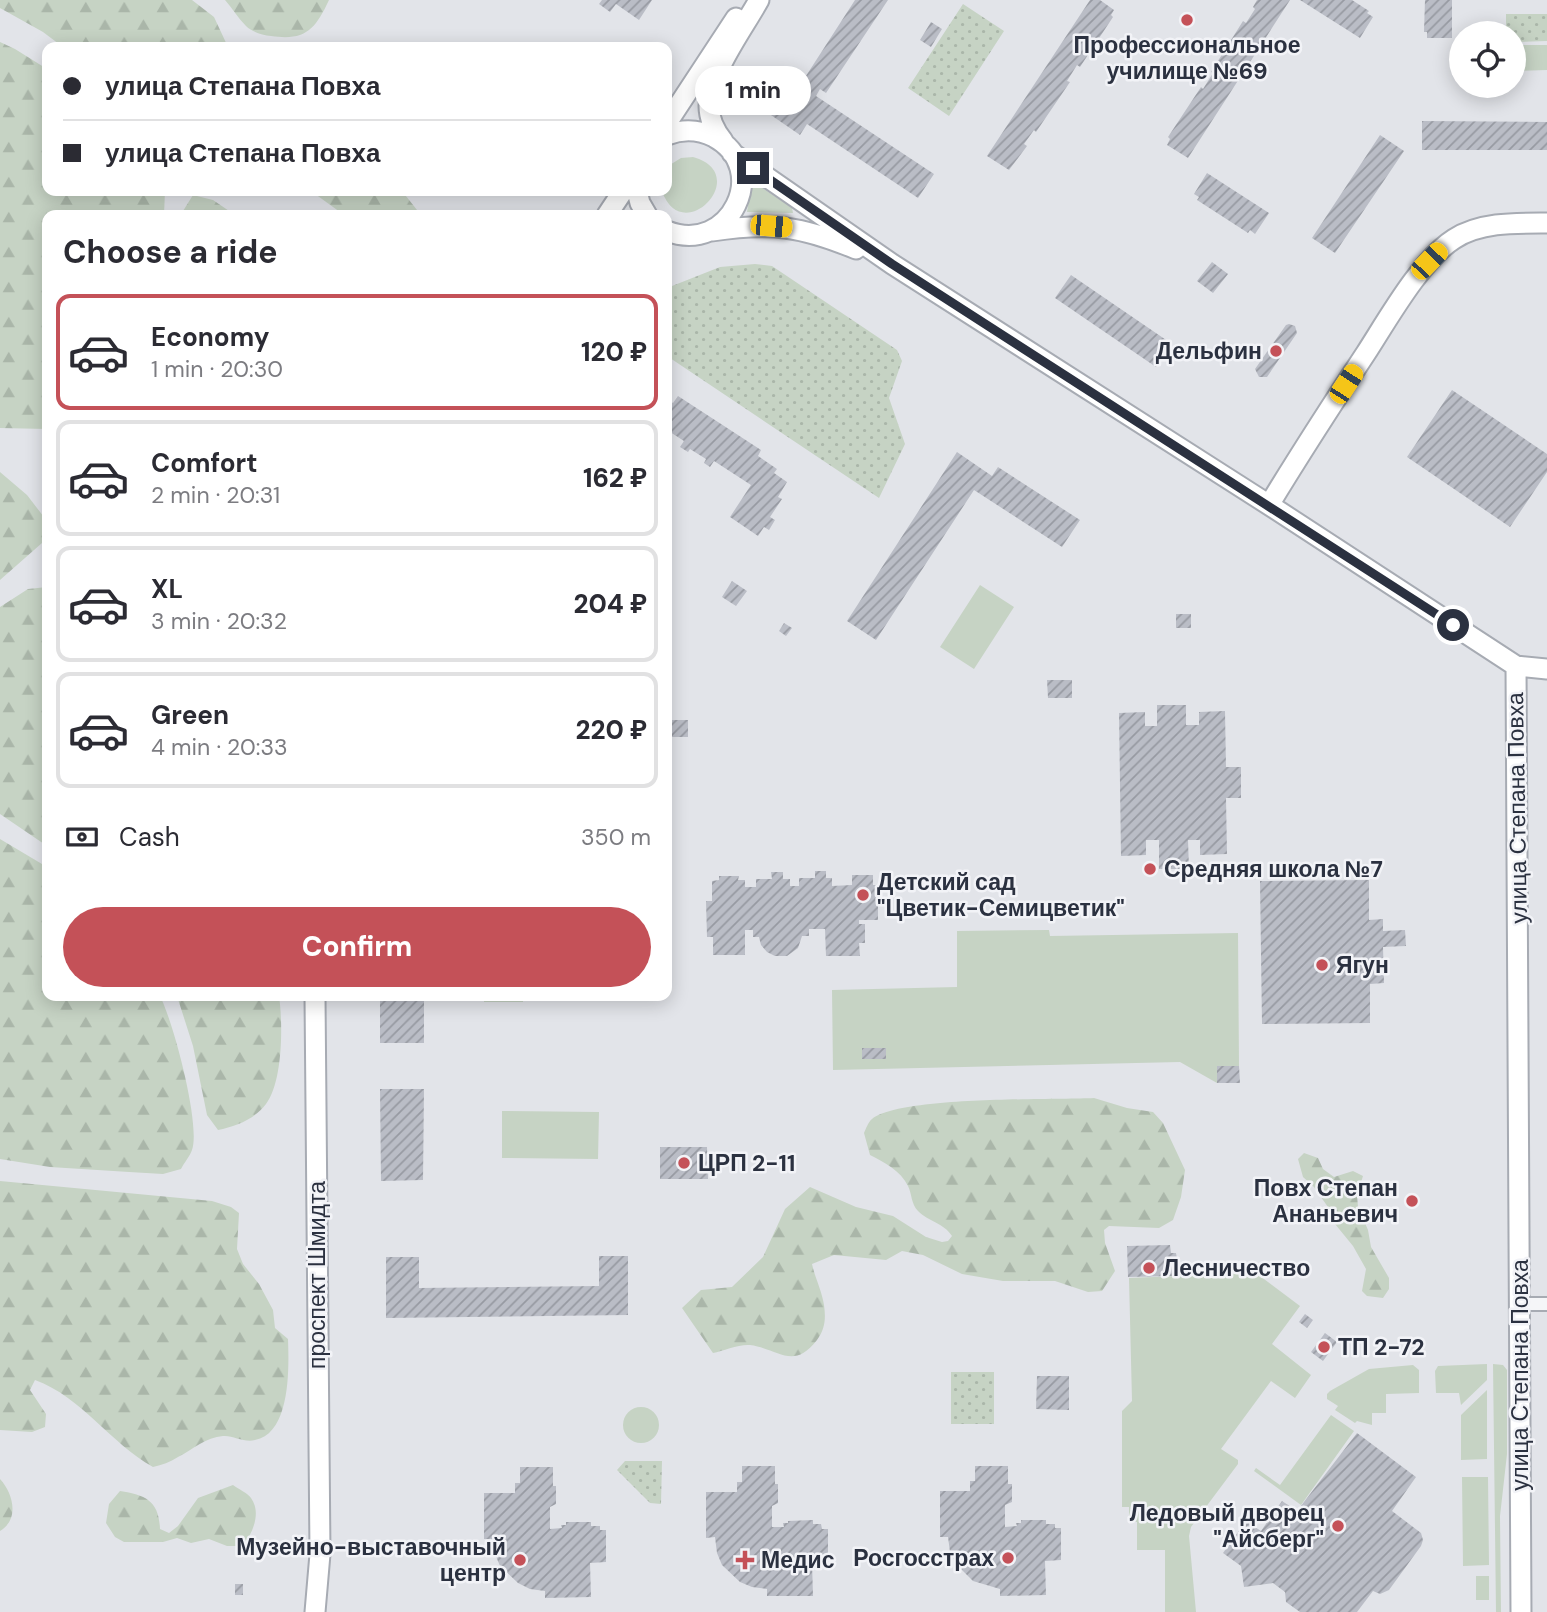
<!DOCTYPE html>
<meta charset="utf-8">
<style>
:root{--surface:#fff;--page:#f2f2f3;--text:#2b2b33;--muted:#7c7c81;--line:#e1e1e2;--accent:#c45158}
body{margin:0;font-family:"DM Sans",sans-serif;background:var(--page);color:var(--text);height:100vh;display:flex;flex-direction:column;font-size:26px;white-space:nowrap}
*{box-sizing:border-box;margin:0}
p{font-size:23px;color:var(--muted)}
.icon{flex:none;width:38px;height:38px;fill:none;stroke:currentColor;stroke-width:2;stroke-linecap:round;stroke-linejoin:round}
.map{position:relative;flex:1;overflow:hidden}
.panel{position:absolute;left:42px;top:210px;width:630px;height:791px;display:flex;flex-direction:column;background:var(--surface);border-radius:14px;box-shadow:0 4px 18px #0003}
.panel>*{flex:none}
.top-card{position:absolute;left:42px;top:42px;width:630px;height:154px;border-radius:14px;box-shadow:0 4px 18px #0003;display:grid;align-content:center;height:154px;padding:0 21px;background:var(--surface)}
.fabs{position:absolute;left:1449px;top:21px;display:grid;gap:14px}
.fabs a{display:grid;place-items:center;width:77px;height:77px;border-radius:50%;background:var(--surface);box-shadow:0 4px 18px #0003;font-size:35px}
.end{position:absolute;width:32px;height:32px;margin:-16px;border:9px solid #2b3140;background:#fff;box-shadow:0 0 0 4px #fff}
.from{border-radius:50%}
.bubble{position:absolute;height:49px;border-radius:24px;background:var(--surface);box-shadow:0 4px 18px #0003;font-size:23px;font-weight:800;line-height:49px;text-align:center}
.car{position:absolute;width:21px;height:42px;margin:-21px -10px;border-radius:9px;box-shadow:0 0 5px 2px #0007;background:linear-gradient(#f5c518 24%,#345 0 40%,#f5c518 0 76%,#345 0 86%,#f5c518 0)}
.top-card b{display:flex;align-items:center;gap:24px;height:66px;font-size:26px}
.top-card b+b{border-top:2px solid var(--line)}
.top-card i{width:18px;height:18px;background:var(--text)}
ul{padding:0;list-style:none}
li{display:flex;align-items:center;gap:21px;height:116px;margin:0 14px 10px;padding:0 7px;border:4px solid var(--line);border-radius:14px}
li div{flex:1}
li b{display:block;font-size:26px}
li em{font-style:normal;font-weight:800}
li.selected{border-color:var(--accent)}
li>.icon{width:63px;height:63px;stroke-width:1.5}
h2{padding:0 21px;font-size:32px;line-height:84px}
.pay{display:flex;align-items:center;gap:18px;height:77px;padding:0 21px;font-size:26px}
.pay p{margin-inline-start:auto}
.action{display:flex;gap:14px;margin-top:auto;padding:14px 21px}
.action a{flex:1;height:80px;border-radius:42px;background:var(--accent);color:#fff;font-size:28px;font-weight:800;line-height:80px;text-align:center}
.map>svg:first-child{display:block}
.grass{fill:#c6d3c4}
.forest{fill:url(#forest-firs)}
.park{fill:url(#park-dots)}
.building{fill:url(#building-hatch)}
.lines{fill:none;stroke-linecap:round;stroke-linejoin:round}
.street-casing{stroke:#a7abb3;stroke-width:16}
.secondary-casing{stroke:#a7abb3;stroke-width:23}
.street{stroke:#f5f6f8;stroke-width:12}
.secondary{stroke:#fff;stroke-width:19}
.route{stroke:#2b3140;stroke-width:9}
.poi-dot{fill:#c45158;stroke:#f2f3f7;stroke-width:2.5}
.labels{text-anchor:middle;stroke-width:5;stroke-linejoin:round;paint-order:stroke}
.poi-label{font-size:23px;font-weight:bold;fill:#2b3140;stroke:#f2f3f7;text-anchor:start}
.street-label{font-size:23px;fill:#2b3140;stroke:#f2f3f7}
</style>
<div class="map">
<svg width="1547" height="1612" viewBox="0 0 1547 1612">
<defs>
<pattern id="forest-firs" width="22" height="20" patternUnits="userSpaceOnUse" patternTransform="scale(1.75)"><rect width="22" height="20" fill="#c6d3c4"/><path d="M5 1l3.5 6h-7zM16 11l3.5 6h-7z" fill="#aab6a9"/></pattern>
<pattern id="park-dots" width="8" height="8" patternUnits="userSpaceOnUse" patternTransform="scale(1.75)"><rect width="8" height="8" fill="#c6d3c4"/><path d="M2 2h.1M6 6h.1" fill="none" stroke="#aab6a9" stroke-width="1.8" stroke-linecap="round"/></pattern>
<pattern id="building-hatch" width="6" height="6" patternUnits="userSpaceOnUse" patternTransform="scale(1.75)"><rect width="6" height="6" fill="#babdc6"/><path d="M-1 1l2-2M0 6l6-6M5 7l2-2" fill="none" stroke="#979aa2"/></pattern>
</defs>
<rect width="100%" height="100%" fill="#e2e4e9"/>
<path class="grass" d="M1514,45H1547V70L1514,71Z
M693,157C754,174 682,249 662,191H667L668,166L681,158Z
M755,183L792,208L793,213L747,212L751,187Z
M980,585L1014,607L974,669L940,647Z
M1049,930L1050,936L1238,933L1239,1066H1217V1083L1180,1062L833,1070L832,990L957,987V931Z
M502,1111L599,1112L598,1159L502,1158Z
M1256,1273L1300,1306L1272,1344L1311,1375L1295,1398L1271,1381L1221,1449L1238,1460V1464L1191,1527L1189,1536L1196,1612H1165V1550H1137V1522L1129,1521V1507H1122V1411L1132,1401L1129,1278Z
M1487,1364V1380L1461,1405L1459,1393H1436L1435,1371L1438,1366Z
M1493,1364L1503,1365L1507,1370V1454L1500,1516L1501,1612H1496Z
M1413,1365L1419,1370V1393L1386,1394V1413H1372V1425L1357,1421L1355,1423L1335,1410L1338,1406L1327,1399V1394L1330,1391L1369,1369Z
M1487,1390V1459L1461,1460V1415Z
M623 1425a18 18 0 1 1 36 0a18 18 0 1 1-36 0Z
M1331,1415L1354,1431L1301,1505L1254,1471L1256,1468L1280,1485Z
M1462,1477H1488L1489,1565L1463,1566Z
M1476,1576H1489V1600H1476Z"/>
<path class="forest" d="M0,0H192L214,17L228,47H63L43,32L0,8Z
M225,0H329C315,30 305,41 271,36C262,35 252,32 246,26C238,18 232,8 225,0Z
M0,42L15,49L47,69V191H165L164,215H47V429L0,428Z
M311,191H402L421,215H344Z
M193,195L213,200L235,215H183V211Z
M0,472L27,495L47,521V533L42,543L0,580Z
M47,587V846L0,814V607L28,589Z
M0,839L47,867V996H160C173,1021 201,1125 192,1150C190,1156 184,1163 181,1169L163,1174L129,1172L50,1167L0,1159Z
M177,996H279C283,1023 283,1082 266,1104C255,1119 236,1126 218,1130L207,1115L193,1046Z
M1094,1098L1127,1108L1153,1112L1163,1123L1185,1170L1181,1197L1173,1220L1159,1228L1109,1226L1104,1230L1105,1243L1115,1271L1102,1291L1088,1292L1055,1281H1003L962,1274L923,1255L902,1251L886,1260L834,1255L812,1264C815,1278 822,1291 824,1305C826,1319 825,1329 817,1340C793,1371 779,1349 750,1345C739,1344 723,1351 713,1353L682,1308L701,1290L732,1287L763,1257L785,1209L810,1187L856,1207L893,1216L926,1237L942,1242L948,1241L952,1236C944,1223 929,1222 918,1211C911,1204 912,1194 908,1186C901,1171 884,1162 870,1155L864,1133C866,1129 868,1122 872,1119C901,1096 1051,1100 1094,1098Z
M1304,1153L1318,1158L1323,1169L1334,1177L1353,1171L1363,1176L1357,1195L1358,1207L1368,1230L1371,1247L1389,1278V1289L1383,1298L1367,1296L1362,1291L1366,1269L1353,1246L1335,1224L1330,1210L1314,1187L1303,1177L1298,1159Z
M0,1181L212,1201L231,1207L239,1213L237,1249L243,1264L259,1284L273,1310L275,1328L288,1339C289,1367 291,1433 255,1440C244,1443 233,1435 223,1436C206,1437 192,1450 178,1457C170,1462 162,1465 153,1467C110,1443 82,1397 35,1380L30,1390L46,1414L45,1427L32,1432L0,1430Z
M0,1479C13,1493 20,1519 0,1531Z
M233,1485C238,1489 248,1493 251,1498C262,1513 252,1534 243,1546H227L209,1539L191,1543L177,1538L163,1542H124L115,1537L106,1523L109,1504L120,1491C146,1495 159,1501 160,1529L169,1533L178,1526L198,1498Z"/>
<path class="park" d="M963,4L1004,31L949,116L908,88Z
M1506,14H1547V41L1514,42V33H1506Z
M755,264L772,266L897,350L902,361L889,398L905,444L879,498L667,356V288L720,267Z
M484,996H523V1002H484Z
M951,1372H994V1424H951Z
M625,1461H662L661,1504L650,1503L617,1470Z"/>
<path class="building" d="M602,0H652L639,20L616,4L610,12L599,4Z
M855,0H888L826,93L820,89L816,96L934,174L918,198L807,124L800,135L768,113L795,73L804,79Z
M1090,0H1100L1114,10L1111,15L1113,17L1080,67L1077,65L1067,81L1070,82L1036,132L1034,130L1024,144L1027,146L1009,170L987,156Z
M1257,0H1290L1188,158L1167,145L1170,139L1168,137L1201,87L1203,89L1213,73L1211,72L1243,21L1246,23L1255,9L1253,7Z
M1300,0H1352L1369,11L1367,13L1373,17L1360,38Z
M1425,0H1452V38H1427V32H1424Z
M931,22L942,29L931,47L920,40Z
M1422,121L1547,122V150H1422Z
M1380,135L1404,151L1335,253L1312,238Z
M1207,173L1269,213L1255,234L1250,230L1248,233L1197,200L1199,197L1194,194Z
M1212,262L1228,274L1213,293L1197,281Z
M1071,275L1172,344L1156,367L1055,298Z
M1289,324L1295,326L1297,333L1267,377H1259L1255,369L1286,325Z
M1452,390L1547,454V472L1510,527L1407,457Z
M678,396L761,450L758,456L777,469L774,473L787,482L778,497L782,499L770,517L775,520L769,530L764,527L758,536L730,517L751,485L714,461L710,467L704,463L706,459L690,449L688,452L680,447L684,441L667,430V399L673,403Z
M957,452L992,476L998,467L1080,520L1062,547L974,490L876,640L847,621Z
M732,581L747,591L736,606L722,597Z
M1176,614H1191V628H1176Z
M784,623L792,628L786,636L779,631Z
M1047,680H1072V698H1048Z
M1157,705H1186V725H1199V712L1225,711L1226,767H1241V798H1226L1227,854L1200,855V840H1188L1189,869H1159V840H1146V855L1121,856L1119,713L1145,712V726H1157Z
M667,720H688V737H667Z
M815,871H826V878H832V886L852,885V875H873V885H878V920H859V924H865V943H859L860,956H826L825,929H809V936H802L798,948L787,956H775L767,952L761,945L759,937H753V930H745V955H713V937H707L706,901H712V881L719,880V876H739L738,880H745V887H756V879H772L771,872H783V879H790V886H799V878H815Z
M1369,880V920L1383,919V931L1405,930L1406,946L1383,947L1384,983L1370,984V1023L1262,1024L1260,881Z
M380,996H424V1043H380Z
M862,1048H886V1059H862Z
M1217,1066H1239L1240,1083H1217Z
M380,1089H424L423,1180L381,1181Z
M660,1147H707L708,1179H660Z
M1170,1245L1171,1253H1176L1177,1259H1171L1172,1276L1128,1277L1127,1246Z
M599,1256H628V1315L386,1318V1257H419V1288L599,1286Z
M1305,1314L1313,1320L1307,1328L1299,1322Z
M1325,1333L1337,1342L1323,1361L1311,1352Z
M1037,1376H1069V1410L1036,1409Z
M1357,1433L1416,1477L1392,1511L1421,1533L1423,1540L1421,1546L1389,1590L1380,1594L1373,1591L1357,1612H1300L1286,1602L1285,1592L1273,1583L1244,1587L1241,1566L1223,1553L1246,1521L1261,1531L1282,1501L1297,1511Z
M742,1466H775V1484H778V1503L772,1506V1527H784L783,1523H788V1521L813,1520V1524H821L822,1529H828V1561L812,1562L813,1596H767V1589L752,1587L740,1582L722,1565L717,1553L715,1537L706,1538V1492H737V1482H742Z
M975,1466H1008V1484H1012V1502L1005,1505V1527L1017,1526L1016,1523H1021V1520H1046V1524H1055V1528H1061V1560L1045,1561L1046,1595L1000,1596V1589L973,1581L956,1564L950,1552L948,1537H940V1491H970V1481H975Z
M520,1467H553V1486H556V1504L550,1507V1529L562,1528L561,1525H566V1522H591V1526H600V1530H606V1562L590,1563L591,1597L545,1598V1591L530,1589L518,1583L500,1566L495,1554L493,1539H484V1493H515V1483H520Z
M235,1584H243V1595H235Z"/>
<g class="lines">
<g class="street-casing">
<path id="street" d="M1520,1304H1547"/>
</g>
<g class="secondary-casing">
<path id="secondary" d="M667,123L736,18
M667,135C682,129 698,129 714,137C772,168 730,256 667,231
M723,141C715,131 709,119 709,106C710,72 743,29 759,0
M732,153L892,264L1277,510L1516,666L1547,669
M637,191L640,203L647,215
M607,215L623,191
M712,231C770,222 801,226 856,249
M1269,505C1300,454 1333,403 1366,353C1388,319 1421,260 1454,239C1480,222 1516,223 1547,223
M1516,666L1521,1612
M315,996L320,1554L315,1612"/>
</g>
<use href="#street" class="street"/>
<use href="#secondary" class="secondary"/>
</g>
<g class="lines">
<path class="route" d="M753,168L892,264L1453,625"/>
</g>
<g class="poi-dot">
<circle cx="1187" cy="20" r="7"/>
<circle cx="1276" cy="351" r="7"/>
<circle cx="1150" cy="869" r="7"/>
<circle cx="863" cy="895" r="7"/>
<circle cx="1322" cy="965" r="7"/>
<circle cx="684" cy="1163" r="7"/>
<circle cx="1412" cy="1201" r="7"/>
<circle cx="1149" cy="1268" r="7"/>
<circle cx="1324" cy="1347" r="7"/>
<circle cx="1338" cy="1526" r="7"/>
<circle cx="1008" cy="1558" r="7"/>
<circle cx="520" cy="1560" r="7"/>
<path d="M741.5 1549.5h7v7h7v7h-7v7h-7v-7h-7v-7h7z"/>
</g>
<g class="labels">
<g class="poi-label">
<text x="1187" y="53" text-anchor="middle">Профессиональное<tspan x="1187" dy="26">училище №69</tspan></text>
<text x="1262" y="359" text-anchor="end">Дельфин</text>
<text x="1164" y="877">Средняя школа №7</text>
<text x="877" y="890">Детский сад<tspan x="877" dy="26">"Цветик-Семицветик"</tspan></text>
<text x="1336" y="973">Ягун</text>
<text x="698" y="1171">ЦРП 2-11</text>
<text x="1398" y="1196" text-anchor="end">Повх Степан<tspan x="1398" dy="26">Ананьевич</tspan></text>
<text x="1163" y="1276">Лесничество</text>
<text x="1338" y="1355">ТП 2-72</text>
<text x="1324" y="1521" text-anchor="end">Ледовый дворец<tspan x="1324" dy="26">"Айсберг"</tspan></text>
<text x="506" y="1555" text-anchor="end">Музейно-выставочный<tspan x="506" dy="26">центр</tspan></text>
<text x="994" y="1566" text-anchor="end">Росгосстрах</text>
<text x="761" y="1568">Медис</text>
</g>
<g class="street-label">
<text transform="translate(1517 808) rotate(-91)" y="8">улица Степана Повха</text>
<text transform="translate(317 1275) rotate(-90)" y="8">проспект Шмидта</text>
<text transform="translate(1520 1375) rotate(-90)" y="8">улица Степана Повха</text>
</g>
</g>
</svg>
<div class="fabs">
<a><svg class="icon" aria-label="locate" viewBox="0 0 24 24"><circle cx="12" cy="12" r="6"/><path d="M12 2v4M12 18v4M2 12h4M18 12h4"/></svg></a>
</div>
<i class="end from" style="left:1453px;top:625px"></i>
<i class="end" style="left:753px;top:168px"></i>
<div class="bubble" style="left:695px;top:66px;width:116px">1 min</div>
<i class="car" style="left:771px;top:226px;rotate:95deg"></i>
<i class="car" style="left:1429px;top:261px;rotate:44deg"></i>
<i class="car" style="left:1346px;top:384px;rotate:33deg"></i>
<div class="top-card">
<b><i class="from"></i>улица Степана Повха</b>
<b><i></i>улица Степана Повха</b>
</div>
<section class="panel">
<h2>Choose a ride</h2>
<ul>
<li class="selected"><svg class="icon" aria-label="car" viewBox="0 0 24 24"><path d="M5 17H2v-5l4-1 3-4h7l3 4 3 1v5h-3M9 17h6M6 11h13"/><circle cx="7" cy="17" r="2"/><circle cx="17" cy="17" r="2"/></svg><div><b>Economy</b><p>1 min · 20:30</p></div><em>120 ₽</em></li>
<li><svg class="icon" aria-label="car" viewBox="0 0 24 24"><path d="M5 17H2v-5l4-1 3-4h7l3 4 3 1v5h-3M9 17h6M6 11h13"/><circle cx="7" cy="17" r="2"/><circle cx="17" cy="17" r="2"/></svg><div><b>Comfort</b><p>2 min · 20:31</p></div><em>162 ₽</em></li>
<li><svg class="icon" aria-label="car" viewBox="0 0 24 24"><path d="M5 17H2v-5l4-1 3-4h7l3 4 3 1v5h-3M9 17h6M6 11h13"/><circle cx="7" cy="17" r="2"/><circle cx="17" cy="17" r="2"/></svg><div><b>XL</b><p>3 min · 20:32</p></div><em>204 ₽</em></li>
<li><svg class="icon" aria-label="car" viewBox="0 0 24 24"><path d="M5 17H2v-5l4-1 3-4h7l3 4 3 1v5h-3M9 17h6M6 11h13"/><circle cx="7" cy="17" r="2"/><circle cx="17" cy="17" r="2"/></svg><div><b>Green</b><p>4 min · 20:33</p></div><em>220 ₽</em></li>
</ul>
<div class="pay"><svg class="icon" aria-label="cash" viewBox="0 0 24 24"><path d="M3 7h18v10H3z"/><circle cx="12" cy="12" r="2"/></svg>Cash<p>350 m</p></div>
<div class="action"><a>Confirm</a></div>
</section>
</div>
